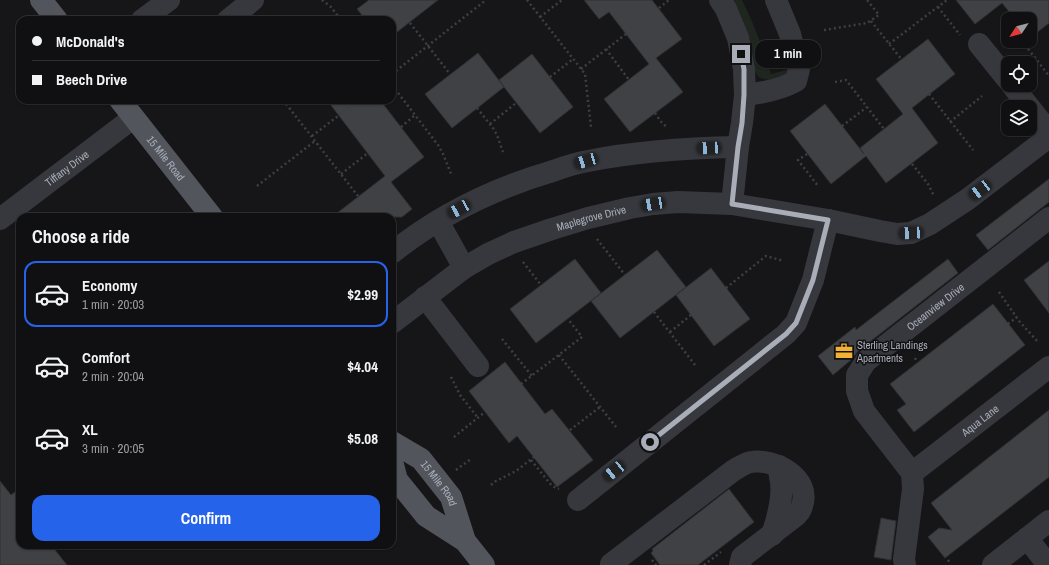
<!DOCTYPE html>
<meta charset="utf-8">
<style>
:root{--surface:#101012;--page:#19191b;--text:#f1f3f6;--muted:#9c9d9f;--line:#303032;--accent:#2563eb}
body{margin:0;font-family:"Archivo Narrow",sans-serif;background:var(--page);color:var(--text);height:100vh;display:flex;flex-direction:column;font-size:15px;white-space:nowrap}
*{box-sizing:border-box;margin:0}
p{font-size:13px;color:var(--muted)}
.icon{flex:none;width:22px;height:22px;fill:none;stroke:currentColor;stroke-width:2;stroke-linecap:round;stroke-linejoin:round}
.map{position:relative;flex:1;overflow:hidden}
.side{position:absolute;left:16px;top:213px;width:380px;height:336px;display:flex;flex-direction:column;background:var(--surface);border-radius:12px;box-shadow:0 1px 3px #0004,0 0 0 1px var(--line)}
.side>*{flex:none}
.banner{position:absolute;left:16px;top:16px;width:380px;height:88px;border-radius:12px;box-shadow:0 1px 3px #0004,0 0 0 1px var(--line);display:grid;align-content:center;height:88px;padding:0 16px;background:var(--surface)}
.needle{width:26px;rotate:234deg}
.controls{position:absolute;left:1001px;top:12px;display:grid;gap:8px}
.controls a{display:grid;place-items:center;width:36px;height:36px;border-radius:8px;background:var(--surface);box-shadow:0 1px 3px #0004,0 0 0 1px var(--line);font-size:20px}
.end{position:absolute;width:18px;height:18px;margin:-9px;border:5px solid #a8adb8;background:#111;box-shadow:0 0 0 2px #111}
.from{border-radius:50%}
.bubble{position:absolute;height:28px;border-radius:12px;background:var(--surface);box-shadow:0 1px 3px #0004,0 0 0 1px var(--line);font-size:13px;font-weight:800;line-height:28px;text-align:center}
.car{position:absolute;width:12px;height:24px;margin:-12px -6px;border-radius:5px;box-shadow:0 0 3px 1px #0007;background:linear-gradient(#222 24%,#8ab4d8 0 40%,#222 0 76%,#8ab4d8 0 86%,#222 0)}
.banner b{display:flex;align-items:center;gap:14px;height:38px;font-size:15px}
.banner b+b{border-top:1px solid var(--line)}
.banner i{width:10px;height:10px;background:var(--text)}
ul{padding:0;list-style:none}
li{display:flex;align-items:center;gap:12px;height:66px;margin:0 8px 6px;padding:0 8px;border:2px solid transparent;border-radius:12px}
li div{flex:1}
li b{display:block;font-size:15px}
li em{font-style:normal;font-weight:800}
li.active{border-color:var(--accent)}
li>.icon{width:36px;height:36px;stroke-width:1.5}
h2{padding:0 16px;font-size:18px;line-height:48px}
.cta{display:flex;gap:8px;margin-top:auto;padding:8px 16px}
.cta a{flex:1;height:46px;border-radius:12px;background:var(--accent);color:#fff;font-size:16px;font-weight:800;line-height:46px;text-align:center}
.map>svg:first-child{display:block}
.green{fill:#1e261f}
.building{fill:#404145;stroke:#303034}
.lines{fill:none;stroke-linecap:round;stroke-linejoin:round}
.path{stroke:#3d3f44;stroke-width:2.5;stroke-dasharray:2 3;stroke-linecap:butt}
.minor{stroke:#37383d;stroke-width:22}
.major{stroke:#53555c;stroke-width:22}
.route{stroke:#a8adb8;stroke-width:5}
.labels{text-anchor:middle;stroke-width:3;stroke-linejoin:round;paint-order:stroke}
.street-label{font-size:11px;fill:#a8adb8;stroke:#111113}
.poi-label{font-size:11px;fill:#a8adb8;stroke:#111113;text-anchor:start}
</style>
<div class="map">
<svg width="1049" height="565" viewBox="0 0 1049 565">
<rect width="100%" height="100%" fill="#161618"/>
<path class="green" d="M730,0H742C754,24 763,48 771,74L787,70L790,72C785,78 764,83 758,76C753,71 753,57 750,49C745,33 737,16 730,0Z"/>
<path class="building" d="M369,0H438L392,36V20H366L357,9Z
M584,0H652L682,39L656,58L683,92L630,132L604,99L649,64L609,12L599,19Z
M956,0H1049V23L1030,38V19H1015L1002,3L975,24Z
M928,39L955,74L912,108L938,143L886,183L866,156L831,184L790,131L825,104L864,154L860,148L903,114L876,79Z
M478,53L504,87L499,80L532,54L573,107L540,133L504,87L452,128L425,94Z
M327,100H380L424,157L391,182L412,209L402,217H332L385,176Z
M1049,179V202L988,250L976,235Z
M657,250L686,287L620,338L591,301Z
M575,259L601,293L536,343L510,309Z
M948,259L958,273L858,351L852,359L833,375L818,356L855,327L856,330Z
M1049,261V313L1024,280Z
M711,268L750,319L714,346L676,295Z
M993,304L1025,345L914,432L897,410L906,404L890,384Z
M505,362L545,414L552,409L593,460L557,487L517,436L509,443L469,391Z
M1049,410V477L945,558L928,537L939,528L952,530L931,503Z
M0,481L11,495L20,488V545H51L67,565H0Z
M729,489L754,522L698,565H660L651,553L653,551L652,549Z
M881,518L896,521L891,560L874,557Z"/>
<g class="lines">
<path class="path" d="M322,0L331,7L341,20
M527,0L585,74L591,127
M938,7L960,35
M659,8L669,0
M540,17L562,0
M871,21L902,60
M410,23L450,74
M1005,24L1007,22L1008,24
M824,30L867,23L879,15L867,0
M1022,41L1049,76
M889,44L947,0
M606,49L629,80
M581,69L626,34
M392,74L486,0
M550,77L573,59
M835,82L846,80L884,129
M392,85L438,145L443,154L452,176
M929,94L973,150
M283,100L358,196
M477,108L493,128L497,135L503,152
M655,113L662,123L668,128
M950,122L982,96
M490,124L516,103
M842,126L867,107
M401,127L415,115
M312,136L359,100
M807,154L798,160L818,186
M912,164L928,184L934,196
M341,174L368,153
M257,186L315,141
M597,239L625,275
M523,262L541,285
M726,288L766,256L784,261
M999,292L1019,321L1038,342
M654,312L695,365
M1008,324L1017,317
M670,332L691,315
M502,339L532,376
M559,355L616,427
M915,358L916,360
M451,377L460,395L478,418
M521,384L582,337L568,319
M570,430L600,407
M454,437L485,412
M531,460L552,486L559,489
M456,470L471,459
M491,485L496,481L516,471L534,457
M652,560L656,565
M948,560L950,563
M704,565L721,552"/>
<g class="minor">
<path d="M720,0L726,9L738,38L744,69L745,95L742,123L738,147L732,204"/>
<path d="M142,20L169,0"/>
<path d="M228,20L253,0"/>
<path d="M979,44L1008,80"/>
<path d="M1012,85L1029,107"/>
<path d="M745,95C763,93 780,90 796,81L799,69L790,34L776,0"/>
<path d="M1030,108L1049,132"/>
<path id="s1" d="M0,219L133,118"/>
<path d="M438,221L464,268"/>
<path d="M392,253C439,215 495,188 553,171C564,167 576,163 588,161C637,151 688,148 738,147"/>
<path d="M425,297L478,366"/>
<path id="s2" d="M392,323L464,268L488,254L514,242L552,229L588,218L630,208L653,204L678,202L732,204L828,220L880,231L897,234L911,233L930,224L968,199L1049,137"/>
<path id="s3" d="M912,473L1049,367"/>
<path d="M578,500L786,334L796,323L813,280L828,220"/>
<path d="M772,535C777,520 783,498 781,482C780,477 779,472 779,466"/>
<path d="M1027,538L1048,565"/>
<path d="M611,564L734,470C740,467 745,463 751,462C774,458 812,478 802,506C801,511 797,515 793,518L742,557L740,565"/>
<path id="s4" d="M905,565L904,559L913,489L912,473L864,411L857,391V375L866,361L1049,218"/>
<path d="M993,565L1049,521"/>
</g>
<g class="major">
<path d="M41,0L57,20"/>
<path id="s5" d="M120,100L212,217"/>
<path id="s6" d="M392,442L421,459L451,497L465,541"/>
<path d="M392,461L397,480L426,516L465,541L484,565"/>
</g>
</g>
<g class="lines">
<path class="route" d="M650,442L786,334L796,323L813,280L828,220L732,204L738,147L742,123L744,95V69L741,54"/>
</g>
<defs>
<g id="office-bare" transform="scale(1.38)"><path d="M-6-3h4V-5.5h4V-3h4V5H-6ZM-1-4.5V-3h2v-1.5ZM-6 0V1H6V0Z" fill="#f2b134" stroke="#111113" stroke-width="2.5" paint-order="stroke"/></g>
</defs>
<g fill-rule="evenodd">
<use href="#office-bare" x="844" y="351"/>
</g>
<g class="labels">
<g class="street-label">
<text dy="4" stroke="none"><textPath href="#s5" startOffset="74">15 Mile Road</textPath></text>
<text dy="4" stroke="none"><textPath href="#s1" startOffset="84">Tiffany Drive</textPath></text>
<text dy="4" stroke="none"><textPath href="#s2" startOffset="228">Maplegrove Drive</textPath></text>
<text dy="4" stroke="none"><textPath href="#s4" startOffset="313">Oceanview Drive</textPath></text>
<text dy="4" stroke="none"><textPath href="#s3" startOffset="86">Aqua Lane</textPath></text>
<text dy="4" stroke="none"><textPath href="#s6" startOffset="64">15 Mile Road</textPath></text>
</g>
<g class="poi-label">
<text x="857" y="349">Sterling Landings<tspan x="857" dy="13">Apartments</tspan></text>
</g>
</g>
</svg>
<div class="controls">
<a><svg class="needle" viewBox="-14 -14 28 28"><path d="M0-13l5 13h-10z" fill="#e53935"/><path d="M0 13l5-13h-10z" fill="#9c9d9f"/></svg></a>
<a><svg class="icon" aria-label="locate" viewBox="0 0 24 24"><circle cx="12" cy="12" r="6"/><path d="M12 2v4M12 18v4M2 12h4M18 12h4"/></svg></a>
<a><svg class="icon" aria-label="layers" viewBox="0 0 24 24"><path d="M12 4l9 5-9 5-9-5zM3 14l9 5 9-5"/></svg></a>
</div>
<i class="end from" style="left:650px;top:442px"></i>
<i class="end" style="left:741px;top:54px"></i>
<div class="bubble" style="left:755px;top:40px;width:66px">1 min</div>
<i class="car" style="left:709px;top:148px;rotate:267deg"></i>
<i class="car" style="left:586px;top:161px;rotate:253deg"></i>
<i class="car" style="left:980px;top:190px;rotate:233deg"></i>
<i class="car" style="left:653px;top:204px;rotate:260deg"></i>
<i class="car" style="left:459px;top:209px;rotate:241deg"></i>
<i class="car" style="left:911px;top:233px;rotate:267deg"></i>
<i class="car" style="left:614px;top:471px;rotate:231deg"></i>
<div class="banner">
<b><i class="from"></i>McDonald's</b>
<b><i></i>Beech Drive</b>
</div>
<section class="side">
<h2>Choose a ride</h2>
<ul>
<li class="active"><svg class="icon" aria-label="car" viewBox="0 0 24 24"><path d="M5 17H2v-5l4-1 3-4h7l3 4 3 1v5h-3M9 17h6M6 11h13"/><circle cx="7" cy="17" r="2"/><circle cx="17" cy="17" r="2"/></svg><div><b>Economy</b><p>1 min · 20:03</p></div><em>$2.99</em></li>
<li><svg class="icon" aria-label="car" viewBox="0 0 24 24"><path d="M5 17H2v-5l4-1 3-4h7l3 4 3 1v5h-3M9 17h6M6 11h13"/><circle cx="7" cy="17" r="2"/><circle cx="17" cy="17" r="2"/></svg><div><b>Comfort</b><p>2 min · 20:04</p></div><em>$4.04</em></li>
<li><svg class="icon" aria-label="car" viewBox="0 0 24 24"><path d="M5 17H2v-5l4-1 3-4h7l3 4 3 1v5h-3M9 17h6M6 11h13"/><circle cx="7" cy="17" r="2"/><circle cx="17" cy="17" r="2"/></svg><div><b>XL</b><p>3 min · 20:05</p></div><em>$5.08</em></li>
</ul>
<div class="cta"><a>Confirm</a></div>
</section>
</div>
